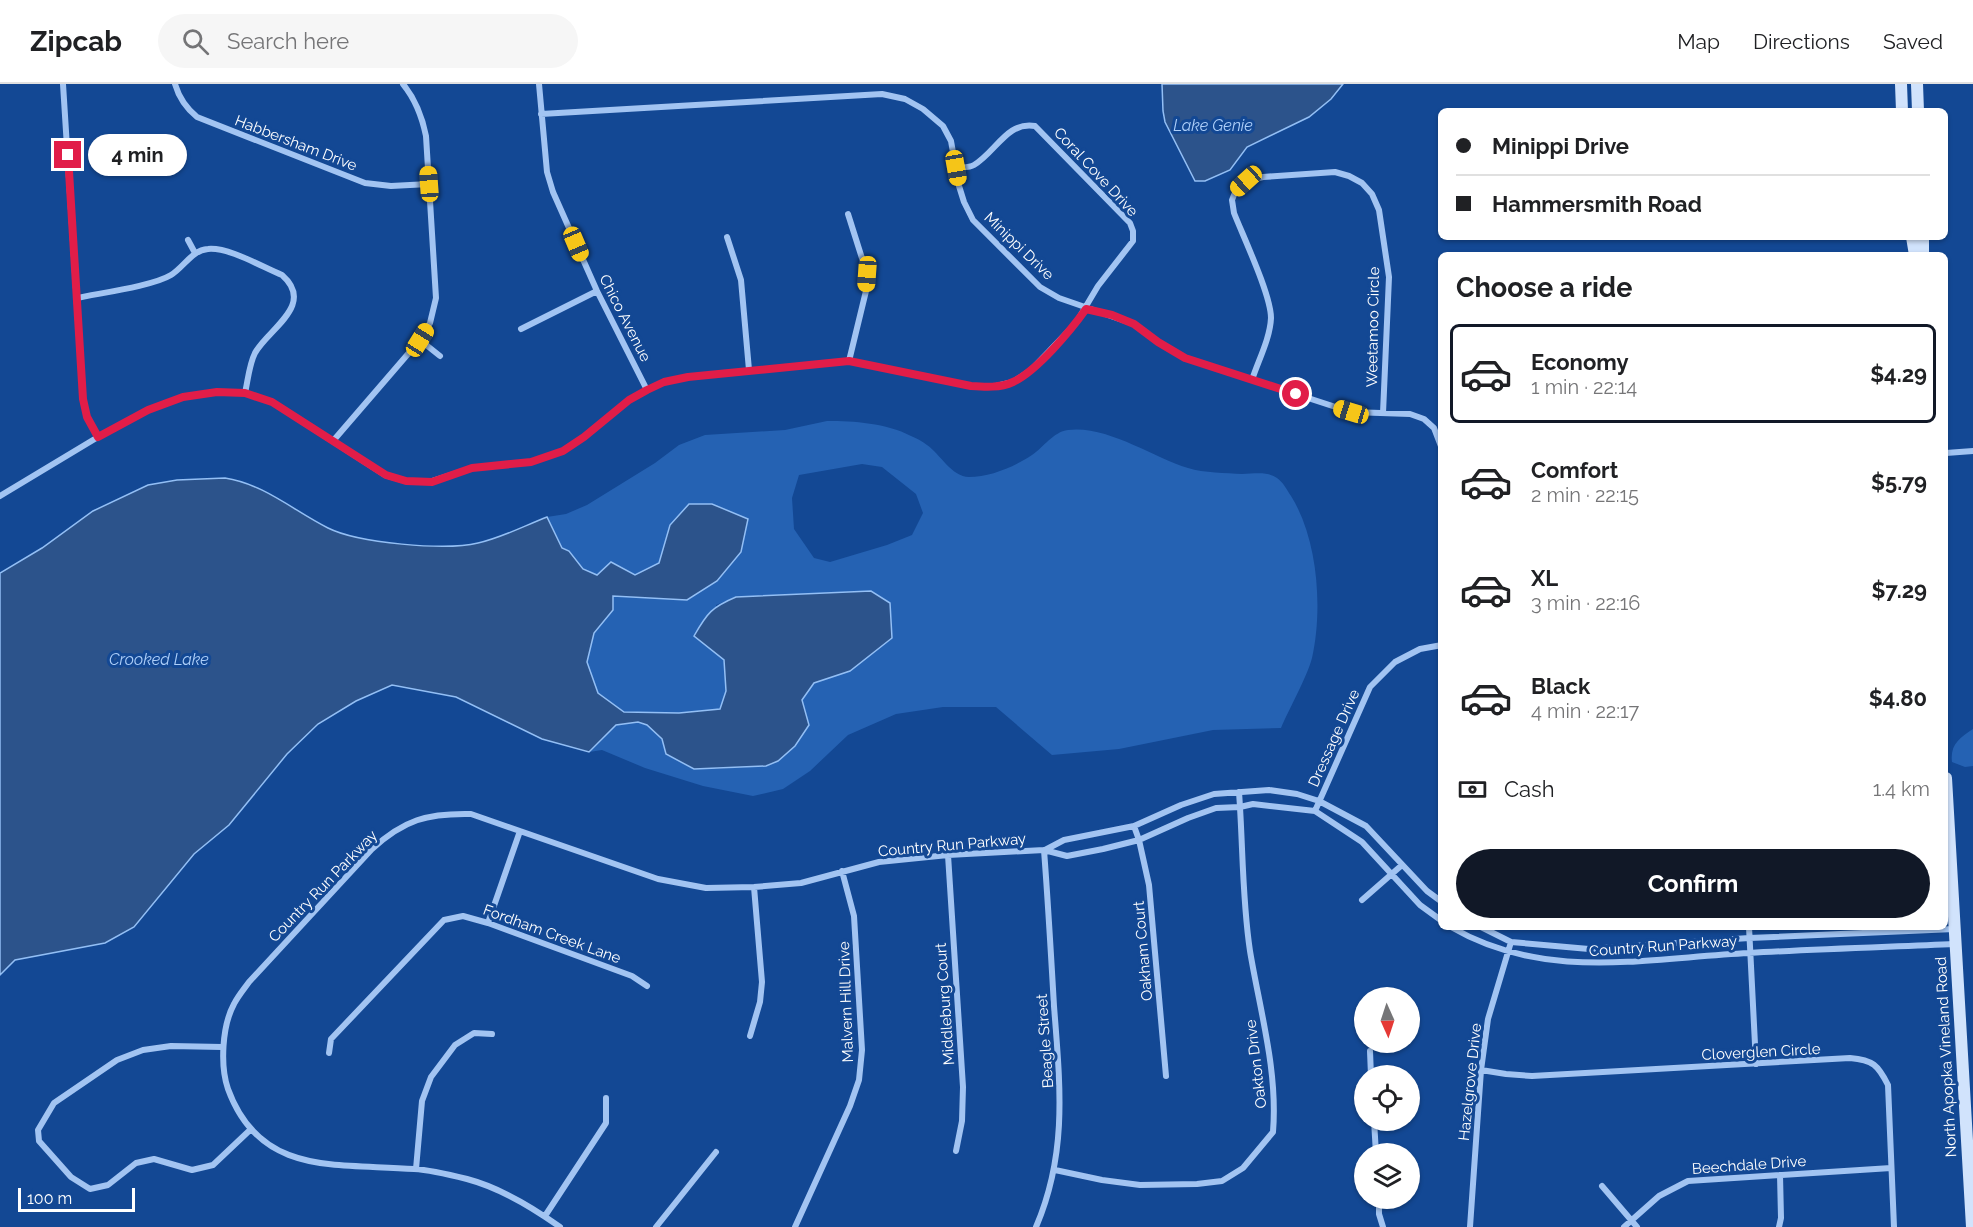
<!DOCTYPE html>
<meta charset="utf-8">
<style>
:root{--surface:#fff;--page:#f6f6f6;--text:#202124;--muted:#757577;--line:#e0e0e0;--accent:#111827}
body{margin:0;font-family:Raleway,sans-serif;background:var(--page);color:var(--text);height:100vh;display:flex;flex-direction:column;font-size:22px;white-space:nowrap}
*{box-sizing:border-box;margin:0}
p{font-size:20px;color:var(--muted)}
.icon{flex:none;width:33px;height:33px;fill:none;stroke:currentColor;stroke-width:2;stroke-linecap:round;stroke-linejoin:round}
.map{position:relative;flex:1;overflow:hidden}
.drawer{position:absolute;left:1438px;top:168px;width:510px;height:678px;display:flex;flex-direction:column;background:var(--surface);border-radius:9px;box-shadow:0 2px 4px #0004}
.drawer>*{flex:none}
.hud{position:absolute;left:1438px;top:24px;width:510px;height:132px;border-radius:9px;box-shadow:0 2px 4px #0004;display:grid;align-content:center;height:132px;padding:0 18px;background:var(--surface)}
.needle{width:39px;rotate:177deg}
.fabs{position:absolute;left:1354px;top:903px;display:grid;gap:12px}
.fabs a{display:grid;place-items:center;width:66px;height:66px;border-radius:50%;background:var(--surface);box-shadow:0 2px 4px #0004;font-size:30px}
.scale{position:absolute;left:18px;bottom:15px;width:117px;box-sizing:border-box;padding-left:6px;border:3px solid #fff;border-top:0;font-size:16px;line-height:21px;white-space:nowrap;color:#fff;-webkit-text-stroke:4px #134894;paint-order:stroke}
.end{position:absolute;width:27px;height:27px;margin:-14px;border:8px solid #e11d48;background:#fff;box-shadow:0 0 0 3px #fff}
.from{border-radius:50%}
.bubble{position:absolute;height:42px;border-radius:21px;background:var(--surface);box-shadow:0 2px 4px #0004;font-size:20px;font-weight:700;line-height:42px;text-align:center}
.car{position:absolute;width:18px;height:36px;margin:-18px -9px;border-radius:8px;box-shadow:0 0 4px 2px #0007;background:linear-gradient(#f5c518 24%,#345 0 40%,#f5c518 0 76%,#345 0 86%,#f5c518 0)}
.hud b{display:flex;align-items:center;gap:21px;height:57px;font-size:22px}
.hud b+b{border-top:2px solid var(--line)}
.hud i{width:15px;height:15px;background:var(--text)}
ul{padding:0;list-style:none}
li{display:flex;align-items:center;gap:18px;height:99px;margin:0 12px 9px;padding:0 6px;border:3px solid transparent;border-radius:9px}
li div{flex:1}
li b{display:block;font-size:22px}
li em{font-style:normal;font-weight:700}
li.current{border-color:var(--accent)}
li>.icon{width:54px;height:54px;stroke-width:1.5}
h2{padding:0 18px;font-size:27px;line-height:72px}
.pay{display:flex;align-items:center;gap:15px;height:66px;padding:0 18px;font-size:22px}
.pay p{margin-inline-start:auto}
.cta{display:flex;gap:12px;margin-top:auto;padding:12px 18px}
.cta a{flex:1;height:69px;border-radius:36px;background:var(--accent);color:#fff;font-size:24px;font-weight:700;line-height:69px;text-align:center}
header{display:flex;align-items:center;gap:36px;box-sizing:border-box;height:84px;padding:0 30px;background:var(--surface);border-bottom:2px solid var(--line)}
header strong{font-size:28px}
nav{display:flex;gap:33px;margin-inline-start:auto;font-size:21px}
.search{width:420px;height:54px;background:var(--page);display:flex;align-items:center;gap:15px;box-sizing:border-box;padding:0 21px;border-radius:33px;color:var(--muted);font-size:22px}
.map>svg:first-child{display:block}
.green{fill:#2562b3;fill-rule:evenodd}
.water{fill:#2c538b;stroke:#93bff5;stroke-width:1.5}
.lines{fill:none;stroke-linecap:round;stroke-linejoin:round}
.street{stroke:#a2c4f2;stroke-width:6}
.secondary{stroke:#d1e3fc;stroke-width:12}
.route{stroke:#e11d48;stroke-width:8}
.labels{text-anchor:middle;stroke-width:6;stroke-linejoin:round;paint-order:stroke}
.street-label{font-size:15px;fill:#fff;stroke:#134894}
.water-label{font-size:16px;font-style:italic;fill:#aecff9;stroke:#134894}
</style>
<header>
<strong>Zipcab</strong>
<div class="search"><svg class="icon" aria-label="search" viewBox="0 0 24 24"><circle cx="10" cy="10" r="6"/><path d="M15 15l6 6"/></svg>Search here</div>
<nav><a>Map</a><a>Directions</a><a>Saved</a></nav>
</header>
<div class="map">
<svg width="1973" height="1143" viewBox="0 0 1973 1143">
<rect width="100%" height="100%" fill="#134894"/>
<path class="green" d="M827,337C854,337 886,339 911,352C916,354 922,357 927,361C940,370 952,393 969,393C990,393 1014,383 1032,371C1044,363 1053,348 1068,346C1107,341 1152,373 1188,384C1204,389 1226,389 1242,390C1255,390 1266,387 1277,394C1283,398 1287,406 1291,412C1318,455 1323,525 1312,574C1307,593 1289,625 1281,644L1213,646L1119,665L1052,671L996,623H943L896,630L848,651L810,687L783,705L753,712L703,702L645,684L602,666L589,668L616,641L638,638L647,641L662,656L716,685L766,682L778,677L802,616L814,599L850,587L871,507L736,513L716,521L724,576L726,607L720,625L679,629L624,628L598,609L587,578L594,549L613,526L612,512L687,516L670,441L659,479L635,491H597L583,485L569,467L562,464L547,433L566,430L587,421L655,379L679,361L705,351L785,346ZM862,380L882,383L916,410L923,429L912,451L887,461L830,478L814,474L794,445L792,414L799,391Z
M1973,645V682L1965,683L1952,678C1950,661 1959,654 1973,645Z"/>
<path class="water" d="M1162,0H1343L1331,15L1309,33L1247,63L1230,86L1205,97H1195L1165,38L1163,27Z
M225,394C264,400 294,427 328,444C358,459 445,467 478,459C501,454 524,442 547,433L562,464L569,467L583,485L597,491L611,478L635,491L659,479L670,441L689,420H712L748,435L741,468L717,497L687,516L613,512V526L594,549L587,578L598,609L624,628L679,629L720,625L726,607L724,576L694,552C707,529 712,523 736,513L871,507L890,519L892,554L850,587L814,599L802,616L809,641L795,662L778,677L766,682L694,685L666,670L662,655L647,641L638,638L616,641L589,668L542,655L456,613L392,601L356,617L318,640L287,670L229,741L194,770L134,843L105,859L15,876L0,891V489L42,464L93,427L148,401L177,396Z"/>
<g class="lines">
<path class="street" d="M63,0L83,316L87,333L98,353
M175,0C179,14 186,24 197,33L365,99L391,102L429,100
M539,0L547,88L553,108L597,207L647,306
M541,30L882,10L905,15L923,25L943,42L951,57L959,102L964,118L973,136L1040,203L1059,214L1134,240L1158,258L1185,274L1351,328L1410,330L1424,335L1434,344L1442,365
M848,130L867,190L866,207L849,277
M727,153L741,196L749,286
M188,156L195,169
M77,214C100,209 153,202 171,191C184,183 192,166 208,165C229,163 262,183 282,191C316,221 268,245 255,269C249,281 248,296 245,309
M521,245L597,207
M420,256L440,272
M1252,296C1258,277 1270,255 1271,234C1271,211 1243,152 1234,129L1232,116L1236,106L1246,97L1263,93L1335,88L1349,92L1362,99L1372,110L1379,126L1389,193L1383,329
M333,357L420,256L430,239L436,214L426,52C422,32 416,16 403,0
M1946,369L1973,367
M0,412L98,353L148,326L183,313L217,308L245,309L272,318L385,391L406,397H432L472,384L531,378L563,367L584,353L629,316L647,306L664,298L688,293L849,277L971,302L992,303L1013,298L1031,286L1076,239L1098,202L1133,157V147L1130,139L1035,42C1007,37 996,68 974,81C969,84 962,83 956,84
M1315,727L1370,603L1395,578L1420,565L1442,561
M1134,742L1139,756L1149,801L1166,992
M1045,766L1064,756L1134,742L1181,721L1214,710L1269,706L1297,710L1319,717L1366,742L1427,807L1442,818
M948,771L963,1003L962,1037L956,1067
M1362,816L1402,781
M488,839L520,747
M1451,843C1545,898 1646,874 1749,869C1818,865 1886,863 1955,860
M1481,843L1511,858L1589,865L1749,854L1954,845
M1749,843L1756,980
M750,952L760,918L762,898L754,803
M222,963L171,962L143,966L117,976L54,1019L38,1046L39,1057L71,1093L90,1105L108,1101L136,1079L154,1075L192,1086L213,1081L250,1046
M1370,967L1371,992
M329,969L331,955L444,836L463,832L488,839L632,892L647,902
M1481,986L1506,990L1532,992L1850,974C1873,976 1878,981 1888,1001L1894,1143
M1374,1036L1376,1070
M416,1085L422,1017L431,993L455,961L474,949L492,950
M1055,1086L1102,1096L1140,1101L1197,1100L1222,1097L1243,1084L1273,1048C1278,987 1260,927 1250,867C1242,815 1243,761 1239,708
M1602,1102L1637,1143
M1379,1114V1130L1383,1143
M545,1132L606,1039V1014
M560,1143C532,1123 501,1104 467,1095C451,1091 431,1086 414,1085C337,1079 260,1093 228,1005C220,982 222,942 234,920C238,912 244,905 249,898L372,765C404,736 427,729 471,730L658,795L706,804L754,803L801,799L879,778L948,771L1044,766L1067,772L1103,765L1139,756L1188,734L1216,724L1240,723L1253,720L1315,727L1362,758L1420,821L1442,837
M656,1143L716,1068
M795,1143L850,1022L859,996L862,966L854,832L842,787
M1036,1143C1068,1068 1060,1001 1054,922C1051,870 1048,818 1044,766
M1470,1143L1481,986L1488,935L1511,858
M1624,1143L1659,1112L1688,1097L1891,1084
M1779,1143L1781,1134L1780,1091"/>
<path class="secondary" d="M1901,0L1902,27
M1917,0L1918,27
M1912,153L1915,171
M1923,171V153
M1946,694L1972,1143"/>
</g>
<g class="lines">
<path class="route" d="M68,71L83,315L87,333L98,353L148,326L183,313L217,308L245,309L272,318L386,391L406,397L432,398L472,384L531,378L563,367L584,353L629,316L647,306L664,298L688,293L849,277L971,302C985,303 1000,304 1013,298C1037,287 1071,246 1086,225L1112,231L1134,240L1158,258L1185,274L1296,310"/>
</g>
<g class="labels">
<g class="street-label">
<text transform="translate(296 59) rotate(21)" y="5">Habbersham Drive</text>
<text transform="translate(1096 88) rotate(47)" y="5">Coral Cove Drive</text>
<text transform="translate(1019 162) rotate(44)" y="5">Minippi Drive</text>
<text transform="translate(625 234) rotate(63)" y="5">Chico Avenue</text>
<text transform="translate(1373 243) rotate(-89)" y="5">Weetamoo Circle</text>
<text transform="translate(1334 654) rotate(-66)" y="5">Dressage Drive</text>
<text transform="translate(952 761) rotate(-5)" y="5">Country Run Parkway</text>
<text transform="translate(323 802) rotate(-46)" y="5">Country Run Parkway</text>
<text transform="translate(552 850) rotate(20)" y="5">Fordham Creek Lane</text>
<text transform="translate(1663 862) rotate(-4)" y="5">Country Run Parkway</text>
<text transform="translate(1143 867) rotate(-95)" y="5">Oakham Court</text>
<text transform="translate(846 918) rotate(-92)" y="5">Malvern Hill Drive</text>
<text transform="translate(945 920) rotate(-94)" y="5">Middleburg Court</text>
<text transform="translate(1045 957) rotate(-94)" y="5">Beagle Street</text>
<text transform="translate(1761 968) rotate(-3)" y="5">Cloverglen Circle</text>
<text transform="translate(1946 973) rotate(-93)" y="5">North Apopka Vineland Road</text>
<text transform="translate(1256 980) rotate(-97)" y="5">Oakton Drive</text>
<text transform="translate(1470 998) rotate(-84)" y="5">Hazelgrove Drive</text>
<text transform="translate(1749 1081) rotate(-4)" y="5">Beechdale Drive</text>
</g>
<g class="water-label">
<text x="1213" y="47">Lake Genie</text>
<text x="159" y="581">Crooked Lake</text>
</g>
</g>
</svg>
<div class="fabs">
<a><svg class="needle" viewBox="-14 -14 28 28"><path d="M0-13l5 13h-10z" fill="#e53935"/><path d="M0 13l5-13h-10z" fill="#757577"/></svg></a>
<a><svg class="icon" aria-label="locate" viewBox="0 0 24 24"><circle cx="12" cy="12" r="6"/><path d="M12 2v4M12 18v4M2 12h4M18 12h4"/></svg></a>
<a><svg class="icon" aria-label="layers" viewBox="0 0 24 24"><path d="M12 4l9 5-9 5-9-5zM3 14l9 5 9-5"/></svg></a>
</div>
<div class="scale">100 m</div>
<i class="end from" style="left:1296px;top:310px"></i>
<i class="end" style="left:68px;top:71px"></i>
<div class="bubble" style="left:88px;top:50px;width:99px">4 min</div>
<i class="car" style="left:956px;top:84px;rotate:170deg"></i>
<i class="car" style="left:1246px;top:97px;rotate:228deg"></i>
<i class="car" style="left:429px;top:100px;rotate:356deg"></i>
<i class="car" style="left:576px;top:160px;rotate:157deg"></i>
<i class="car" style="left:867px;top:190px;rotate:184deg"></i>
<i class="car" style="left:420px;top:256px;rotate:32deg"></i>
<i class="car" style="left:1351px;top:328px;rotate:287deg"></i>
<div class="hud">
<b><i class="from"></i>Minippi Drive</b>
<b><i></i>Hammersmith Road</b>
</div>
<section class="drawer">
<h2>Choose a ride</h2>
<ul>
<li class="current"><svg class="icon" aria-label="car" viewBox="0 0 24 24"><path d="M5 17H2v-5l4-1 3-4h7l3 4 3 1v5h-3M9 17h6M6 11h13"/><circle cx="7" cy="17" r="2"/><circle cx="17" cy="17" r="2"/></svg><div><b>Economy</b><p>1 min · 22:14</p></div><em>$4.29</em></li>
<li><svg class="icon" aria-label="car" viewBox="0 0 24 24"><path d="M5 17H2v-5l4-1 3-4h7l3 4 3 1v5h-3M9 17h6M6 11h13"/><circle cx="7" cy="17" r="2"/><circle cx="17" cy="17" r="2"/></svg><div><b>Comfort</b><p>2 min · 22:15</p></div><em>$5.79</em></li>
<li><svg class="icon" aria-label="car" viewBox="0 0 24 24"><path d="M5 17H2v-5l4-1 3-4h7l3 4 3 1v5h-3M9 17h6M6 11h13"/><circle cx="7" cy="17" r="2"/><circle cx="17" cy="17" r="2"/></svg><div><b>XL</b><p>3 min · 22:16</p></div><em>$7.29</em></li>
<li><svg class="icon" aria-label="car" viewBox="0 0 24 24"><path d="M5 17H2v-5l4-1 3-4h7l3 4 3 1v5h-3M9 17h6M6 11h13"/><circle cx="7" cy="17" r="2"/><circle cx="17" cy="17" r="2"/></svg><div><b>Black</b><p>4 min · 22:17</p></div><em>$4.80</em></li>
</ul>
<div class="pay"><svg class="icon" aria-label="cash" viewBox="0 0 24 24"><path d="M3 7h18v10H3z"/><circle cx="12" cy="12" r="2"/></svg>Cash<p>1.4 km</p></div>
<div class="cta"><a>Confirm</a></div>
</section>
</div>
